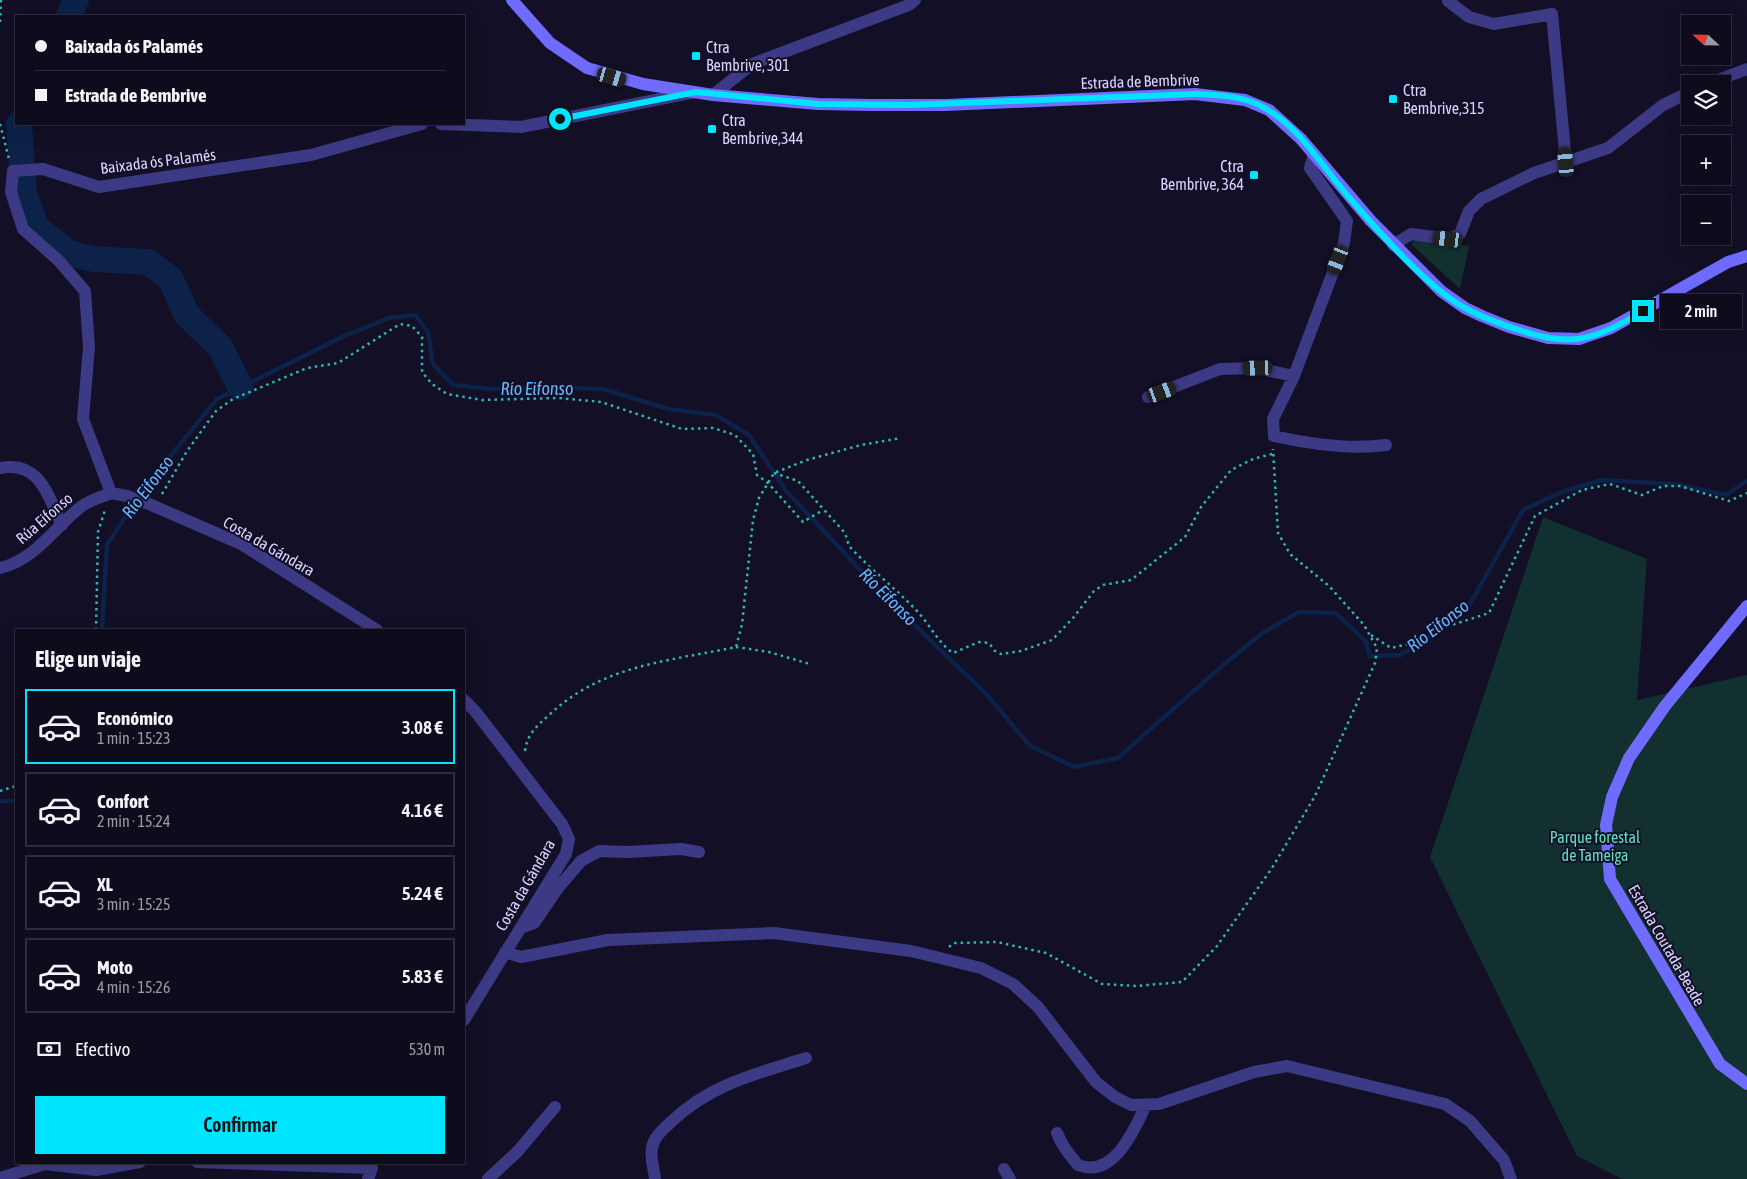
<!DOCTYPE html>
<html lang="es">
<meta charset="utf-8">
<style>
:root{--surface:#0e0b1c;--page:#1c1929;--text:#f1f3f6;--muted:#9b9ba3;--line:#2e2b3b;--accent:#00e5ff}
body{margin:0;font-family:"Asap Condensed",sans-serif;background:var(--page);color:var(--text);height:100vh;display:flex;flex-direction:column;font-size:19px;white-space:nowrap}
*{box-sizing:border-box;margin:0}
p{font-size:16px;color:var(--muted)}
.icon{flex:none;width:28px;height:28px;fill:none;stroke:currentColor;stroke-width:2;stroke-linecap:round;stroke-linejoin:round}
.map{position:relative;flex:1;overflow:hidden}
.sheet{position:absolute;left:15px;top:629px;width:450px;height:535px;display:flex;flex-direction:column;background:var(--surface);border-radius:0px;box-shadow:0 5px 20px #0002,0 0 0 1px var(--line)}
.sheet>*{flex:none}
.top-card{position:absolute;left:15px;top:15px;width:450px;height:110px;border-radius:0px;box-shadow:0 5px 20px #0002,0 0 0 1px var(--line);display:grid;align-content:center;height:110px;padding:0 20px;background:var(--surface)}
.needle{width:32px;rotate:292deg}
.controls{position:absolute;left:1681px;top:15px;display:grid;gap:10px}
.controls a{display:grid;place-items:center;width:50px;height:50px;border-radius:0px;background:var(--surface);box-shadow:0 5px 20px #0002,0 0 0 1px var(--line);font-size:25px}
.end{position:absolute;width:22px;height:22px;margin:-11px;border:6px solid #00e5ff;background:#111;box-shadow:0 0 0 2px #111}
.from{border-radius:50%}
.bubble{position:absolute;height:35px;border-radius:0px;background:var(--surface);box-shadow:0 5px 20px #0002,0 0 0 1px var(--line);font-size:16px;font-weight:600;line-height:35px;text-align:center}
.car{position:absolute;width:15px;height:30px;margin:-15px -8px;border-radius:6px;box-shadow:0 0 4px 1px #0007;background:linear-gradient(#222 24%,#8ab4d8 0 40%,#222 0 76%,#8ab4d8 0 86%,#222 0)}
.top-card b{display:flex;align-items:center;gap:18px;height:48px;font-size:19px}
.top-card b+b{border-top:1px solid var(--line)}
.top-card i{width:12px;height:12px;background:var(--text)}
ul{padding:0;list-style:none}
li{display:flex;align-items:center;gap:15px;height:75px;margin:0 10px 8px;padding:0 10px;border:2px solid var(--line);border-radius:0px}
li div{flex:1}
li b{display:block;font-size:19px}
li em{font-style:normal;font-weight:600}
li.current{border-color:var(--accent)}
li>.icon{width:45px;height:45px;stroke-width:1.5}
h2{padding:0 20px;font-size:22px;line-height:60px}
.pay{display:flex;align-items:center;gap:12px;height:55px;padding:0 20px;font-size:19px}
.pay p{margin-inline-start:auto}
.primary-button{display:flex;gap:10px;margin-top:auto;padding:10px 20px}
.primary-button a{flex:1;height:58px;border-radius:0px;background:var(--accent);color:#111;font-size:20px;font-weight:600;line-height:58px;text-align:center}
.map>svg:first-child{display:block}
.green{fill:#12302f}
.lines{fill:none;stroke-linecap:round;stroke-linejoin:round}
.stream{stroke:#0c2248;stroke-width:4.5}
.river{stroke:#0c2248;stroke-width:26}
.path{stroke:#2fb8b0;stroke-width:2.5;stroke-dasharray:2.5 4;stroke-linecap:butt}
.street{stroke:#3d3a85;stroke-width:12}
.secondary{stroke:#6f6bff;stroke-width:12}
.route{stroke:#00e5ff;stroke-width:6}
.poi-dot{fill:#00e5ff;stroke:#130f26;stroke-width:2}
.labels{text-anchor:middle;stroke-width:4;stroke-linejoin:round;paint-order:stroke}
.poi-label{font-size:16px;fill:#d9d4ff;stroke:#130f26;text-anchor:start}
.street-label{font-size:16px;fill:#d9d4ff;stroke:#130f26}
.park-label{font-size:16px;fill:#5fe0c0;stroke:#130f26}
.water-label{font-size:18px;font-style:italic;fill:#62b6ff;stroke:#130f26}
</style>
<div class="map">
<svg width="1747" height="1179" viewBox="0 0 1747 1179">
<rect width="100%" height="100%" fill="#130f26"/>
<path class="green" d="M1416,239L1469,246L1460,289L1411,244Z
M1543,517L1647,559L1637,700L1747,675V1179H1622L1577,1156L1430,857Z"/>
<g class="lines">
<path class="stream" d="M102,630L107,545L143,490L217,399L342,337L389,318L415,315L428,332L433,364L453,385L492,389L547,387L603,389L669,409L716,415L749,435L787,492L889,600L988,696L1029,745L1074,767L1118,758L1223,665L1264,632L1299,612L1336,613L1366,642L1370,656L1400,655L1422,643L1470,604L1523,510L1562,492L1601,480L1674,484L1726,495L1747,481
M0,801H16"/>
<path class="river" d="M69,16L76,0
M19,124L24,194L37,228L69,253L93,259L148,262L170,278L187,315L220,347L240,387"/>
<path class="path" d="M0,22L1,0
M0,124L9,159
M774,473L798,481L845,533L849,546C870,569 895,588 916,610C929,623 938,643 953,653L979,642L989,643L995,651L1001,654L1021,651L1052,640L1073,618L1094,591L1103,585L1131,580L1185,537L1201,507L1231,470L1253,459L1272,454
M162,494L187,451L216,411L233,399L307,368L338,363L400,324L412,326L422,337V372L432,384L447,394L482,400L559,398L601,402L682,429L713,428L735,435L753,454L757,475L768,483L803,522L823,510
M96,630L98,532L105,510
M1371,635L1391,648L1417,642L1433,631L1489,613L1535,516L1582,490L1610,484L1642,495L1663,486H1680L1729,501L1747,493
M736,647L769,652L810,664
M525,751C527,734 537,726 549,715C602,665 669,661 736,647L742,624L753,520L759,498L774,473L807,460L861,445L901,438
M0,791L16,786
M949,947L954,943L997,942L1046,953L1102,984L1136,986L1182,982L1217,946L1272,868L1315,796L1375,663L1377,648L1364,625L1329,586L1290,554L1278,533L1273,449"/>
<path class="street" d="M1448,1L1469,17L1494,24L1552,14L1566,162
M1707,84L1747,69
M713,95L752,64L909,5L915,0
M441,124L521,127L695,92
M1314,154L1310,168L1347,221L1344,243L1294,376L1273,419L1274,436C1310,444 1349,450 1386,445
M1393,245L1411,234L1448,239L1460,234L1469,211L1481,199L1534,173L1608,148L1663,105L1690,92
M1148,397L1220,369L1257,368L1294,376
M0,468C40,460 48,496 62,525
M111,493L83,419L89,347L85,291L58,260L23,229L11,192L13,171L43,169L99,187L311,155L422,124
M111,493L127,496L149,504L241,544L377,630
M0,568C37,559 54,527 82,506C90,500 102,497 111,493
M464,700L475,711L562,824L569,839L566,854L464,1020
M520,928L534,923L558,888L581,861L599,851L627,852L681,849L699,852
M505,952L521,957L608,940L774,933L911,951L981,968L1013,984L1038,1007L1096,1082L1115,1097L1131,1105L1159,1104L1254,1072L1287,1066L1445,1104L1470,1121L1504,1160L1511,1179
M1057,1133C1062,1146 1069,1154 1078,1165C1113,1179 1134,1131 1146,1105
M197,1162L372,1168L368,1179
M1004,1169L1010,1179
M0,1178L45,1164L96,1170L140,1162
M488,1179L518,1151L555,1107
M655,1179C654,1169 650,1159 652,1148C654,1136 664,1129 672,1121C711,1084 756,1074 806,1058"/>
<path class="secondary" d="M512,0L550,43L587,68L643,84L713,95L818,104L870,105H946L1195,94L1245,100L1269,110L1301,139L1371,221L1441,291L1465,308L1482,316L1509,327L1548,338L1579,339L1611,328L1728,262L1747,256
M1747,606L1665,706L1629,758L1612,797L1606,825L1610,879L1720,1064L1747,1084"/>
</g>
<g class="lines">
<path class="route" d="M560,119L696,92L818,104L910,105L1195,94C1220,95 1247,96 1268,110C1301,130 1323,167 1348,196C1376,229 1428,288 1465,308C1483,318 1503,325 1522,331C1540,337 1558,341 1577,339C1601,336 1623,323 1643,311"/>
</g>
<g class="poi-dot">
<rect x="691" y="51" width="10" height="10" rx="2.5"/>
<rect x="1388" y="94" width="10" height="10" rx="2.5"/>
<rect x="707" y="124" width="10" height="10" rx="2.5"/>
<rect x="1249" y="170" width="10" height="10" rx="2.5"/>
</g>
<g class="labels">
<g class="poi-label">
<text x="706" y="53">Ctra<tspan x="706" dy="18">Bembrive, 301</tspan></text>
<text x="1403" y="96">Ctra<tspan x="1403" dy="18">Bembrive,315</tspan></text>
<text x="722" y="126">Ctra<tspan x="722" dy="18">Bembrive,344</tspan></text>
<text x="1244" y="172" text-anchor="end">Ctra<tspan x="1244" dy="18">Bembrive, 364</tspan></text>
</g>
<g class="street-label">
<text transform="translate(1140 81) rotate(-2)" y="6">Estrada de Bembrive</text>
<text transform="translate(158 161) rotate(-7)" y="6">Baixada ós Palamés</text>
<text transform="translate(44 518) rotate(-41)" y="6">Rúa Eifonso</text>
<text transform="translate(269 546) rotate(30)" y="6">Costa da Gándara</text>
<text transform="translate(525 885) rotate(-60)" y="6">Costa da Gándara</text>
<text transform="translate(1667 945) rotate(60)" y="6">Estrada Coutada-Beade</text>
</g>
<g class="park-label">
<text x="1595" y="843">Parque forestal<tspan x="1595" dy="18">de Tameiga</tspan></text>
</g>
<g class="water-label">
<text x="537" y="395">Río Eifonso</text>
<text transform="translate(148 487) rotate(-53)" y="6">Río Eifonso</text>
<text transform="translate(888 597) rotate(45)" y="6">Río Eifonso</text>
<text transform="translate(1438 626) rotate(-38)" y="6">Río Eifonso</text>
</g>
</g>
</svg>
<div class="controls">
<a><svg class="needle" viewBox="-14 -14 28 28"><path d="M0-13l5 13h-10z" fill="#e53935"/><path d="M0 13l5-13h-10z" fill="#9b9ba3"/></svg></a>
<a><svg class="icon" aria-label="layers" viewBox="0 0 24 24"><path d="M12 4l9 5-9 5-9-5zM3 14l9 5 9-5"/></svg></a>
<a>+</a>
<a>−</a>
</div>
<i class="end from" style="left:560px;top:119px"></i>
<i class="end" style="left:1643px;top:311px"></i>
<div class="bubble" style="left:1660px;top:294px;width:82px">2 min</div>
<i class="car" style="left:612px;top:77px;rotate:106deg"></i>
<i class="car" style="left:1566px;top:162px;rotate:355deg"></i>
<i class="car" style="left:1448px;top:239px;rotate:277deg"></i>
<i class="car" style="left:1338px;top:260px;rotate:201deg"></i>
<i class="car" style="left:1258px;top:368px;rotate:268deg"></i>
<i class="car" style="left:1162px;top:392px;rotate:70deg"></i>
<div class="top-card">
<b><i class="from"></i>Baixada ós Palamés</b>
<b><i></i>Estrada de Bembrive</b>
</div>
<section class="sheet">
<h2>Elige un viaje</h2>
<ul>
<li class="current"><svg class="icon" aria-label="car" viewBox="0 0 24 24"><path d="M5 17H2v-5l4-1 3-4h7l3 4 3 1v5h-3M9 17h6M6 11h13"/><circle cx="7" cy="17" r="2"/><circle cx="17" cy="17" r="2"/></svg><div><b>Económico</b><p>1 min · 15:23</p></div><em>3.08 €</em></li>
<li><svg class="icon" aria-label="car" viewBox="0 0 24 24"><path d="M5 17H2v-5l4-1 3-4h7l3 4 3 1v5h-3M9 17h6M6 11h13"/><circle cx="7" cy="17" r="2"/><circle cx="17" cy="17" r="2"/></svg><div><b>Confort</b><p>2 min · 15:24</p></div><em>4.16 €</em></li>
<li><svg class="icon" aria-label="car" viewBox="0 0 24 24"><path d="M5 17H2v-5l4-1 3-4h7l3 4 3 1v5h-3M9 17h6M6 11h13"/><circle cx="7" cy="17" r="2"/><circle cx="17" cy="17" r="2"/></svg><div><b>XL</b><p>3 min · 15:25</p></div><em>5.24 €</em></li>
<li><svg class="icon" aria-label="car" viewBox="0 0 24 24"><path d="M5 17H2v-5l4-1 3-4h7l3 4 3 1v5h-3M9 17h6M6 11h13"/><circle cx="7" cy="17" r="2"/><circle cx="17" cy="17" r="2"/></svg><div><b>Moto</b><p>4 min · 15:26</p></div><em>5.83 €</em></li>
</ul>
<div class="pay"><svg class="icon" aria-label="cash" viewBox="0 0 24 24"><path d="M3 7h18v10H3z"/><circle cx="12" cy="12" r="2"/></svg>Efectivo<p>530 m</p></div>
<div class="primary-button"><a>Confirmar</a></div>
</section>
</div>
